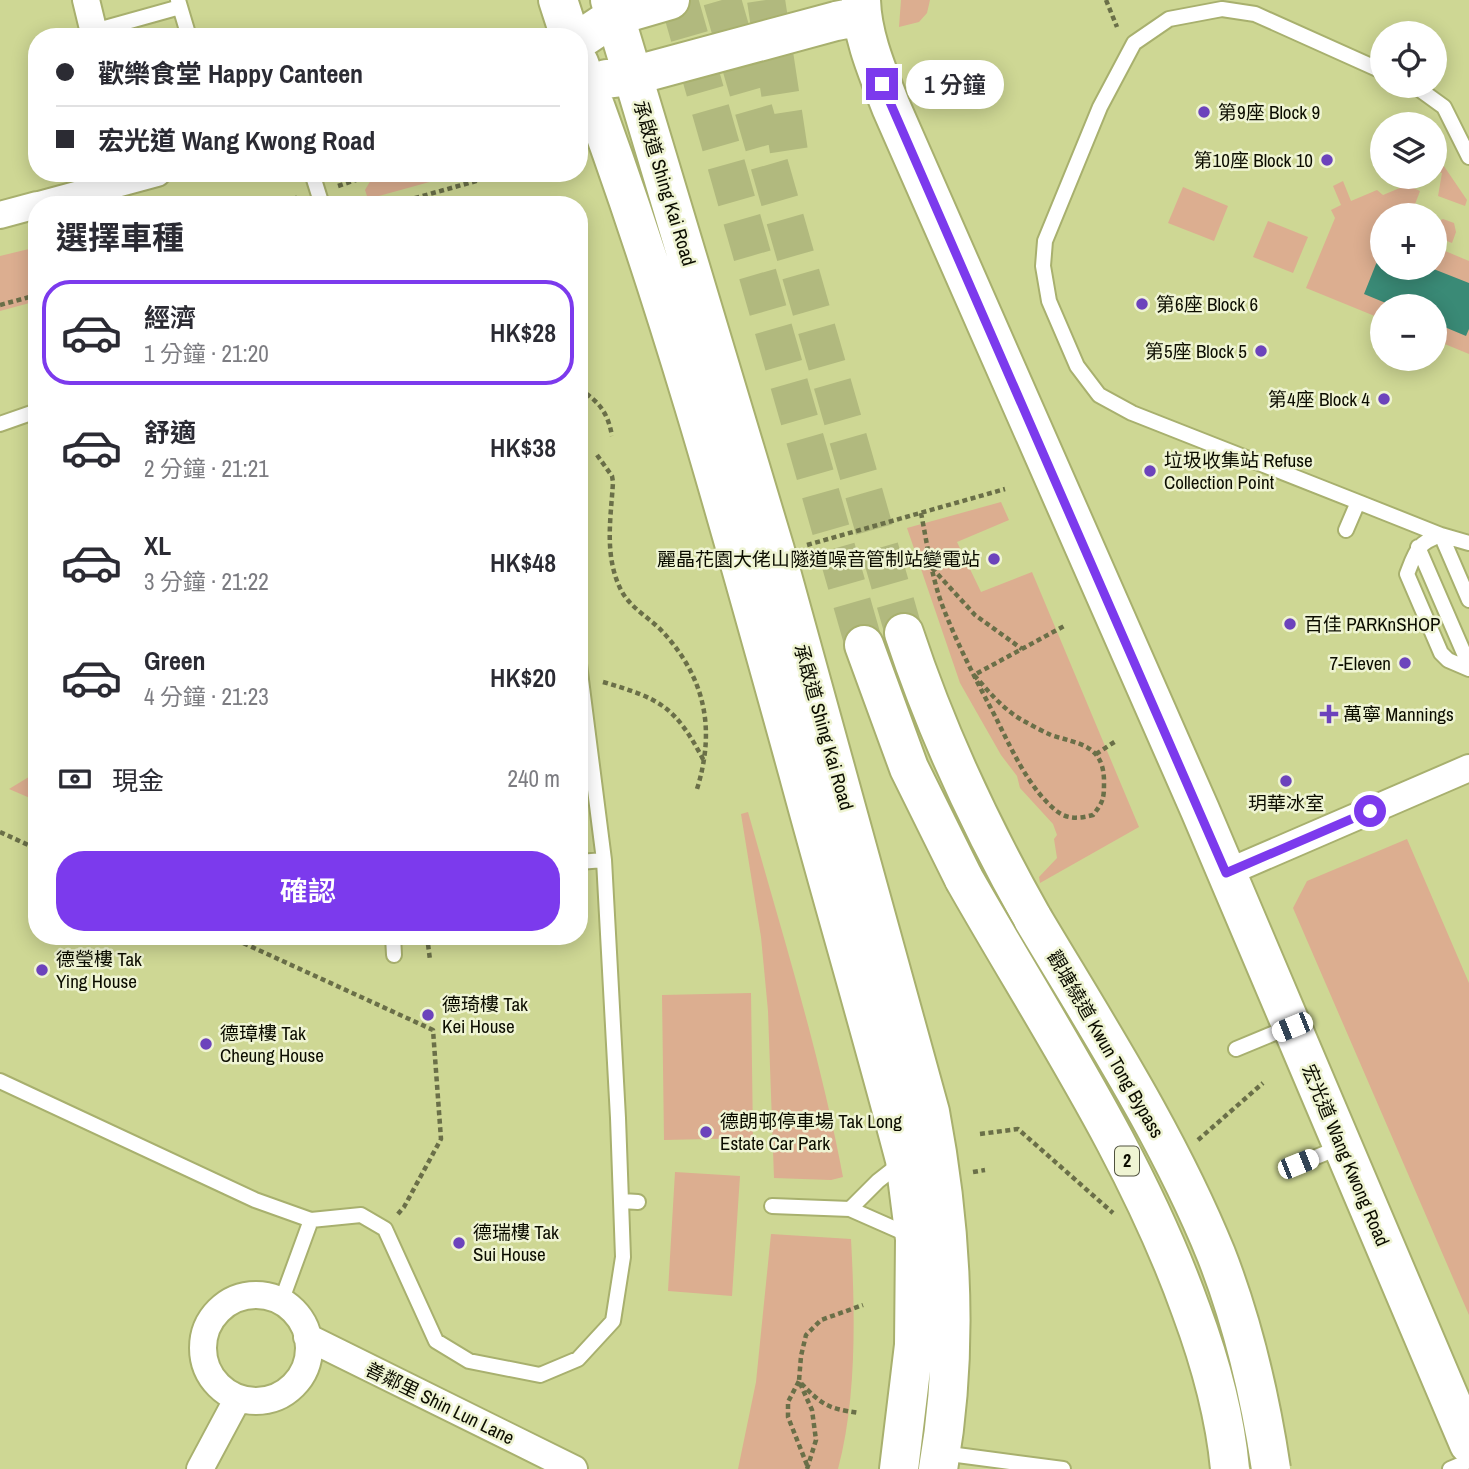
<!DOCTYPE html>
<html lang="zh-TW">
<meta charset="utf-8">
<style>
:root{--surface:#fff;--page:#f2f2f3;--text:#2b2b33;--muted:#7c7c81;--line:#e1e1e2;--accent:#7c3aed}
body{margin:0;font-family:"Archivo Narrow","Noto Sans TC",sans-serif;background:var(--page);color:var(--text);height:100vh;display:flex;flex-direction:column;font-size:26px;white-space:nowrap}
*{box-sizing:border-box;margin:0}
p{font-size:23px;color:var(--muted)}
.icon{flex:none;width:38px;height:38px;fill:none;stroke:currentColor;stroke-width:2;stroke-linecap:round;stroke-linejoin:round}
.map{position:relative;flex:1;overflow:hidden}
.side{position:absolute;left:28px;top:196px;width:560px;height:749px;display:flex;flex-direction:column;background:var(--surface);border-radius:28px;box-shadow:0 4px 18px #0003}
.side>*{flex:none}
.guide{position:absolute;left:28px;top:28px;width:560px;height:154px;border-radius:28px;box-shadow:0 4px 18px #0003;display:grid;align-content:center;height:154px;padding:0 28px;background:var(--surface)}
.tools{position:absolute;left:1370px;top:21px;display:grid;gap:14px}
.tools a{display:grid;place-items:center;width:77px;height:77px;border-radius:50%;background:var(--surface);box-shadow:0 4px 18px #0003;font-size:35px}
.end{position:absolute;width:32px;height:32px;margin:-16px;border:9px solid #7c3aed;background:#fff;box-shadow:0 0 0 4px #fff}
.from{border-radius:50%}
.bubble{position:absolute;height:49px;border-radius:24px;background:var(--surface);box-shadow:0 4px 18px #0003;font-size:23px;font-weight:600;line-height:49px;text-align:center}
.car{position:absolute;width:21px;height:42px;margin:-21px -10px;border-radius:9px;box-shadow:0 0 5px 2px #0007;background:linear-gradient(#fff 24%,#345 0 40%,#fff 0 76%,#345 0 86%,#fff 0)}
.guide b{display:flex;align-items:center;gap:24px;height:66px;font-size:26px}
.guide b+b{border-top:2px solid var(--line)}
.guide i{width:18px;height:18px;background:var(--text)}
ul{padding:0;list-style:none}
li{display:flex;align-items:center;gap:21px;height:105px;margin:0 14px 10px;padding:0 14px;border:4px solid transparent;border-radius:28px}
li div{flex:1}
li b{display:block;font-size:26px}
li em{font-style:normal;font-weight:600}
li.active{border-color:var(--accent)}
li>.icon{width:63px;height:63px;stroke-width:1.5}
h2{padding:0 28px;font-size:32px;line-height:84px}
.pay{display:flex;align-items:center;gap:18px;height:77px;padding:0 28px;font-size:26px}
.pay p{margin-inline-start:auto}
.button{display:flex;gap:14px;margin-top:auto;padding:14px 28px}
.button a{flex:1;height:80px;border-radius:28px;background:var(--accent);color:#fff;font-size:28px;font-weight:600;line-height:80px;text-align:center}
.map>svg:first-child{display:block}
.green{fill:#dcae90}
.water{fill:#3a8a76}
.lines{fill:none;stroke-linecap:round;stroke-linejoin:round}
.highway-tunnel{stroke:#b1b97e;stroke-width:38;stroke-dasharray:38 19;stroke-linecap:butt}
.lane-casing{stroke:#a8b06e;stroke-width:18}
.street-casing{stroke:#a8b06e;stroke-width:30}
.secondary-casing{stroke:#a8b06e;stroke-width:42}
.highway-casing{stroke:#a8b06e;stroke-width:42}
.path{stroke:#6a6f48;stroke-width:4.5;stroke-dasharray:5 3.5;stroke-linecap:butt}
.lane{stroke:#fff;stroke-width:14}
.street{stroke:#fff;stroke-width:26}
.secondary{stroke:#fff;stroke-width:38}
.highway{stroke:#fff;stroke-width:38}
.highway-bridge-casing{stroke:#a8b06e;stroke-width:42;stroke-linecap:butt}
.highway-bridge{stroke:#fff;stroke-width:38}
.route{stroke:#7c3aed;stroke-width:9}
.poi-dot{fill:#6c43bc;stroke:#eff4d3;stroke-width:2.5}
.labels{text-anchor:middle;stroke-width:5;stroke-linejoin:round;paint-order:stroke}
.shield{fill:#eff4d3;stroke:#50523f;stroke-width:2}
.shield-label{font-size:18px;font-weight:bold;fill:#0c0d00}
.poi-label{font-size:19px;fill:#0c0d00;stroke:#eff4d3;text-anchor:start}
.street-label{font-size:19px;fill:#0c0d00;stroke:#eff4d3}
</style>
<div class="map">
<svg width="1469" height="1469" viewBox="0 0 1469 1469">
<rect width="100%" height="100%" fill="#ced794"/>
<path class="green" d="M901,0H930L927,13L919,22L899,27Z
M1435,153L1467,200L1465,206L1438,196L1442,173L1435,171Z
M375,173H462L368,199L365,190Z
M1343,181L1351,201L1377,190L1383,195L1407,185L1420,191L1411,215H1382V268H1435V229L1438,221L1443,219L1454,223L1456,232L1452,243L1442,239L1438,248L1469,261V354L1435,340V306H1382V319L1306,288L1335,218L1331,210L1341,205L1333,186Z
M1183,187L1228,206L1214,241L1168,223Z
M1268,221L1308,237L1293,273L1253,257Z
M37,247V301L0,311V256Z
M1001,502L1009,520L957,542L981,592L1032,572L1139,827L1040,883L1039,877L1057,858L1054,839L1057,835L1053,824L1020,788L1017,776L1001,755L960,683L907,528Z
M37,772V801L9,789Z
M748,812C782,933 820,1054 843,1177L831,1180L774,1178L768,1011L761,937L741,814Z
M1407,839L1469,983V1315L1293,908L1307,881Z
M751,993L753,1138L664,1140L662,995Z
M675,1172L740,1176L732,1296L668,1291Z
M771,1234L851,1239C855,1312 857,1398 838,1469H738L756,1382Z"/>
<path class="water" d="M1382,249V268H1431L1469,283V329L1466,336L1435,323V306H1393L1364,294Z"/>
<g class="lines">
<path class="highway-tunnel" d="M679,0L864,645
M722,0L904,633
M766,0L791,165"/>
<g class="lane-casing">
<path id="lane" d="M178,0L189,37
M94,31L180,7
M1415,86L1444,107L1469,157
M312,173L322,205
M0,424L37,411
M1358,502L1132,413L1099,395L1077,366L1049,301L1043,266L1045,241L1100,107L1134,43L1169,19L1222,9L1255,14L1382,71
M1346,530L1358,502L1441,535L1469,543
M1441,535C1417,543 1416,551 1407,574L1441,653L1448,660L1469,669
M1441,535L1469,600
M1418,547L1469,665
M579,862L604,860
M393,936L394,955
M1236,1049L1289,1027
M0,1081L255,1200L311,1220L281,1302
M1289,1168L1343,1146
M622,1201L638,1202
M772,1206L850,1209L909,1235
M850,1209L878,1181L901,1163
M311,1220L361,1215L385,1229L436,1341L469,1361L540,1375L578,1359L613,1321L623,1257L618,1118L604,860L579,664
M942,1453L1063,1469
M1450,1469L1469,1461"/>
</g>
<g class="street-casing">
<path id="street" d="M86,0L95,37
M39,205L157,173
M0,215L37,205
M1226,873L1469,768
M203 1348a53 53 0 1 1 106 0a53 53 0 1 1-106 0Z
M307,1337L574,1469
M200,1469L238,1398"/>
</g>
<g class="secondary-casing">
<path id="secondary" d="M558,0L570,37
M610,0L775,550L930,1112C952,1229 959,1350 938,1469
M861,0C862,37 878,73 891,107L1200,810L1469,1444
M579,40L615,16L670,0
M579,63C667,295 732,533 798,772C833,902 871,1030 905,1160L915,1239L914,1345L899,1469
M606,79L632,76L836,21L861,16"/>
</g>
<g class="highway-casing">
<path id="highway" d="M904,633C937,733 981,827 1033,919
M864,645L909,768L964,879"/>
</g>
<path class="path" d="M1106,0L1117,27
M338,186L359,179
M276,204L299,197
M390,205L505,173
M0,305L37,295
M579,389C599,401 608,413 612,436
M597,455L612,476L613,482C611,517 604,554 620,588C629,607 647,616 661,630C705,677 716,728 697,789
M921,513C927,543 931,573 941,602C956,642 976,680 996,718C1011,748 1030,791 1058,812C1069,820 1081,818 1093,815C1104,801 1104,798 1104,780C1103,744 1078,744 1051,735C1042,731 1031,725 1022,720C1003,709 989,692 974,675L1066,625
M807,545L1005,489
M932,568L975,615L1022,649
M603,682C661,699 675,706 704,761
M1096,754L1116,741
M0,832L37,849
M228,936L433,1030L441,1139L404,1207L397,1215
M427,936L430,960
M980,1134L1018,1129L1113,1213
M1198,1140L1263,1083
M973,1172L985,1170
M807,1465L788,1417V1402L799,1381C822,1405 826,1408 859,1413
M807,1469L816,1440L812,1410L799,1381L801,1356L806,1335L821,1320L863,1305"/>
<use href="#lane" class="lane"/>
<use href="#street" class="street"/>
<use href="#secondary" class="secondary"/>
<use href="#highway" class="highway"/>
<g class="highway-bridge-casing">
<path id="highway-bridge" d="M964,879C1044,1020 1136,1156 1191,1310C1210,1361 1225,1415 1230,1469
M1033,919C1098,1028 1168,1136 1216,1254C1243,1323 1260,1396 1271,1469"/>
</g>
<use href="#highway-bridge" class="highway-bridge"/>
</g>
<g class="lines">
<path class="route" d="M882,84L1226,873L1370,811"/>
</g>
<g class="poi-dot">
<circle cx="1204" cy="112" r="7"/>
<circle cx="1327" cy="160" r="7"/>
<circle cx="1142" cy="304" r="7"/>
<circle cx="1261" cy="351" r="7"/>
<circle cx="1384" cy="399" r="7"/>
<circle cx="1150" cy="471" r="7"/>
<circle cx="994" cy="559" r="7"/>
<circle cx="1290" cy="624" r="7"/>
<circle cx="1405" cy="663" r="7"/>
<path d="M1325.5 703.5h7v7h7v7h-7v7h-7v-7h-7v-7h7z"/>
<circle cx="1286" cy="781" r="7"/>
<circle cx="42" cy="970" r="7"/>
<circle cx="428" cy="1015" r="7"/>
<circle cx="206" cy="1044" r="7"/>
<circle cx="706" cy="1132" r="7"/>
<circle cx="459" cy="1243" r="7"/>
</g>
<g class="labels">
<rect class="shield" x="1115" y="1146.5" width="24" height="29" rx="5"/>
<g class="shield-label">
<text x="1127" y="1167">2</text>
</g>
<g class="poi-label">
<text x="1218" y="119">第9座 Block 9</text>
<text x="1313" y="167" text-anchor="end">第10座 Block 10</text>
<text x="1156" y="311">第6座 Block 6</text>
<text x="1247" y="358" text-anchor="end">第5座 Block 5</text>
<text x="1370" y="406" text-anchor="end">第4座 Block 4</text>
<text x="1164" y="467">垃圾收集站 Refuse<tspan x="1164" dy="22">Collection Point</tspan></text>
<text x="980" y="566" text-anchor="end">麗晶花園大佬山隧道噪音管制站變電站</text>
<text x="1304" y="631">百佳 PARKnSHOP</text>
<text x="1391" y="670" text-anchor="end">7-Eleven</text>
<text x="1343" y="721">萬寧 Mannings</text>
<text x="1286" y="810" text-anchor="middle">玥華冰室</text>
<text x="56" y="966">德瑩樓 Tak<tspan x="56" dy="22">Ying House</tspan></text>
<text x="442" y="1011">德琦樓 Tak<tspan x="442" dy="22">Kei House</tspan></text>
<text x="220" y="1040">德璋樓 Tak<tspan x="220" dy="22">Cheung House</tspan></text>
<text x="720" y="1128">德朗邨停車場 Tak Long<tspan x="720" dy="22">Estate Car Park</tspan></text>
<text x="473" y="1239">德瑞樓 Tak<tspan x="473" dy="22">Sui House</tspan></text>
</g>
<g class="street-label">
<text transform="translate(665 183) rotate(73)" y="7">承啟道 Shing Kai Road</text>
<text transform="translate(824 727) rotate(74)" y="7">承啟道 Shing Kai Road</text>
<text transform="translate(1106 1044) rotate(60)" y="7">觀塘繞道 Kwun Tong Bypass</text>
<text transform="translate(1346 1155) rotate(67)" y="7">宏光道 Wang Kwong Road</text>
<text transform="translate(440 1403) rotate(26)" y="7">善鄰里 Shin Lun Lane</text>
</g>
</g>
</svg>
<div class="tools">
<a><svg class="icon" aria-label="locate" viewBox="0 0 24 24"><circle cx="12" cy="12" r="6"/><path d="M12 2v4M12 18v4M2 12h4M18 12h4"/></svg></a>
<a><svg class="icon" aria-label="layers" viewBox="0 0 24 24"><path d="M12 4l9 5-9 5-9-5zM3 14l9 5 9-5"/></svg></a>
<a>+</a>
<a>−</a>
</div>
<i class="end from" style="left:1370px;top:811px"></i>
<i class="end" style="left:882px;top:84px"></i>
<div class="bubble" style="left:906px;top:60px;width:98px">1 分鐘</div>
<i class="car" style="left:1292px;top:1027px;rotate:248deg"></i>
<i class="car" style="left:1298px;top:1164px;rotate:68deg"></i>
<div class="guide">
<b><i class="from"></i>歡樂食堂 Happy Canteen</b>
<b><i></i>宏光道 Wang Kwong Road</b>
</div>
<section class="side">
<h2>選擇車種</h2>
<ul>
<li class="active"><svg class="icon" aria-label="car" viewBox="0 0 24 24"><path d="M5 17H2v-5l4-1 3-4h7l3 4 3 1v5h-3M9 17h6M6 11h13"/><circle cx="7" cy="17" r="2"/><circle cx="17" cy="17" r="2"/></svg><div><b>經濟</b><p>1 分鐘 · 21:20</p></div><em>HK$28</em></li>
<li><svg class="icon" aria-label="car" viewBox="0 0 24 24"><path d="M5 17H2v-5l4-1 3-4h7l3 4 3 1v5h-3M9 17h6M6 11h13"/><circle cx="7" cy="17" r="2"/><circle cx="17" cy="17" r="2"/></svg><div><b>舒適</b><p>2 分鐘 · 21:21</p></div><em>HK$38</em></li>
<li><svg class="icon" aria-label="car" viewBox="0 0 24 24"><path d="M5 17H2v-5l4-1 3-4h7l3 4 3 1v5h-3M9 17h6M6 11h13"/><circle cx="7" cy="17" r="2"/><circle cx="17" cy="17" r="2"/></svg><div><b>XL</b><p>3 分鐘 · 21:22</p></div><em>HK$48</em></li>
<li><svg class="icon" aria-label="car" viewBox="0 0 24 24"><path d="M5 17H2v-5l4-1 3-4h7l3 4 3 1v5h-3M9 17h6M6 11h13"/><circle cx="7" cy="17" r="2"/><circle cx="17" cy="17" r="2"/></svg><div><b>Green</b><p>4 分鐘 · 21:23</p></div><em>HK$20</em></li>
</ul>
<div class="pay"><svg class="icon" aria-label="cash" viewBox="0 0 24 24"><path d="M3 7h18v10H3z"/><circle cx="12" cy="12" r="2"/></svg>現金<p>240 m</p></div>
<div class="button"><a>確認</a></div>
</section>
</div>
